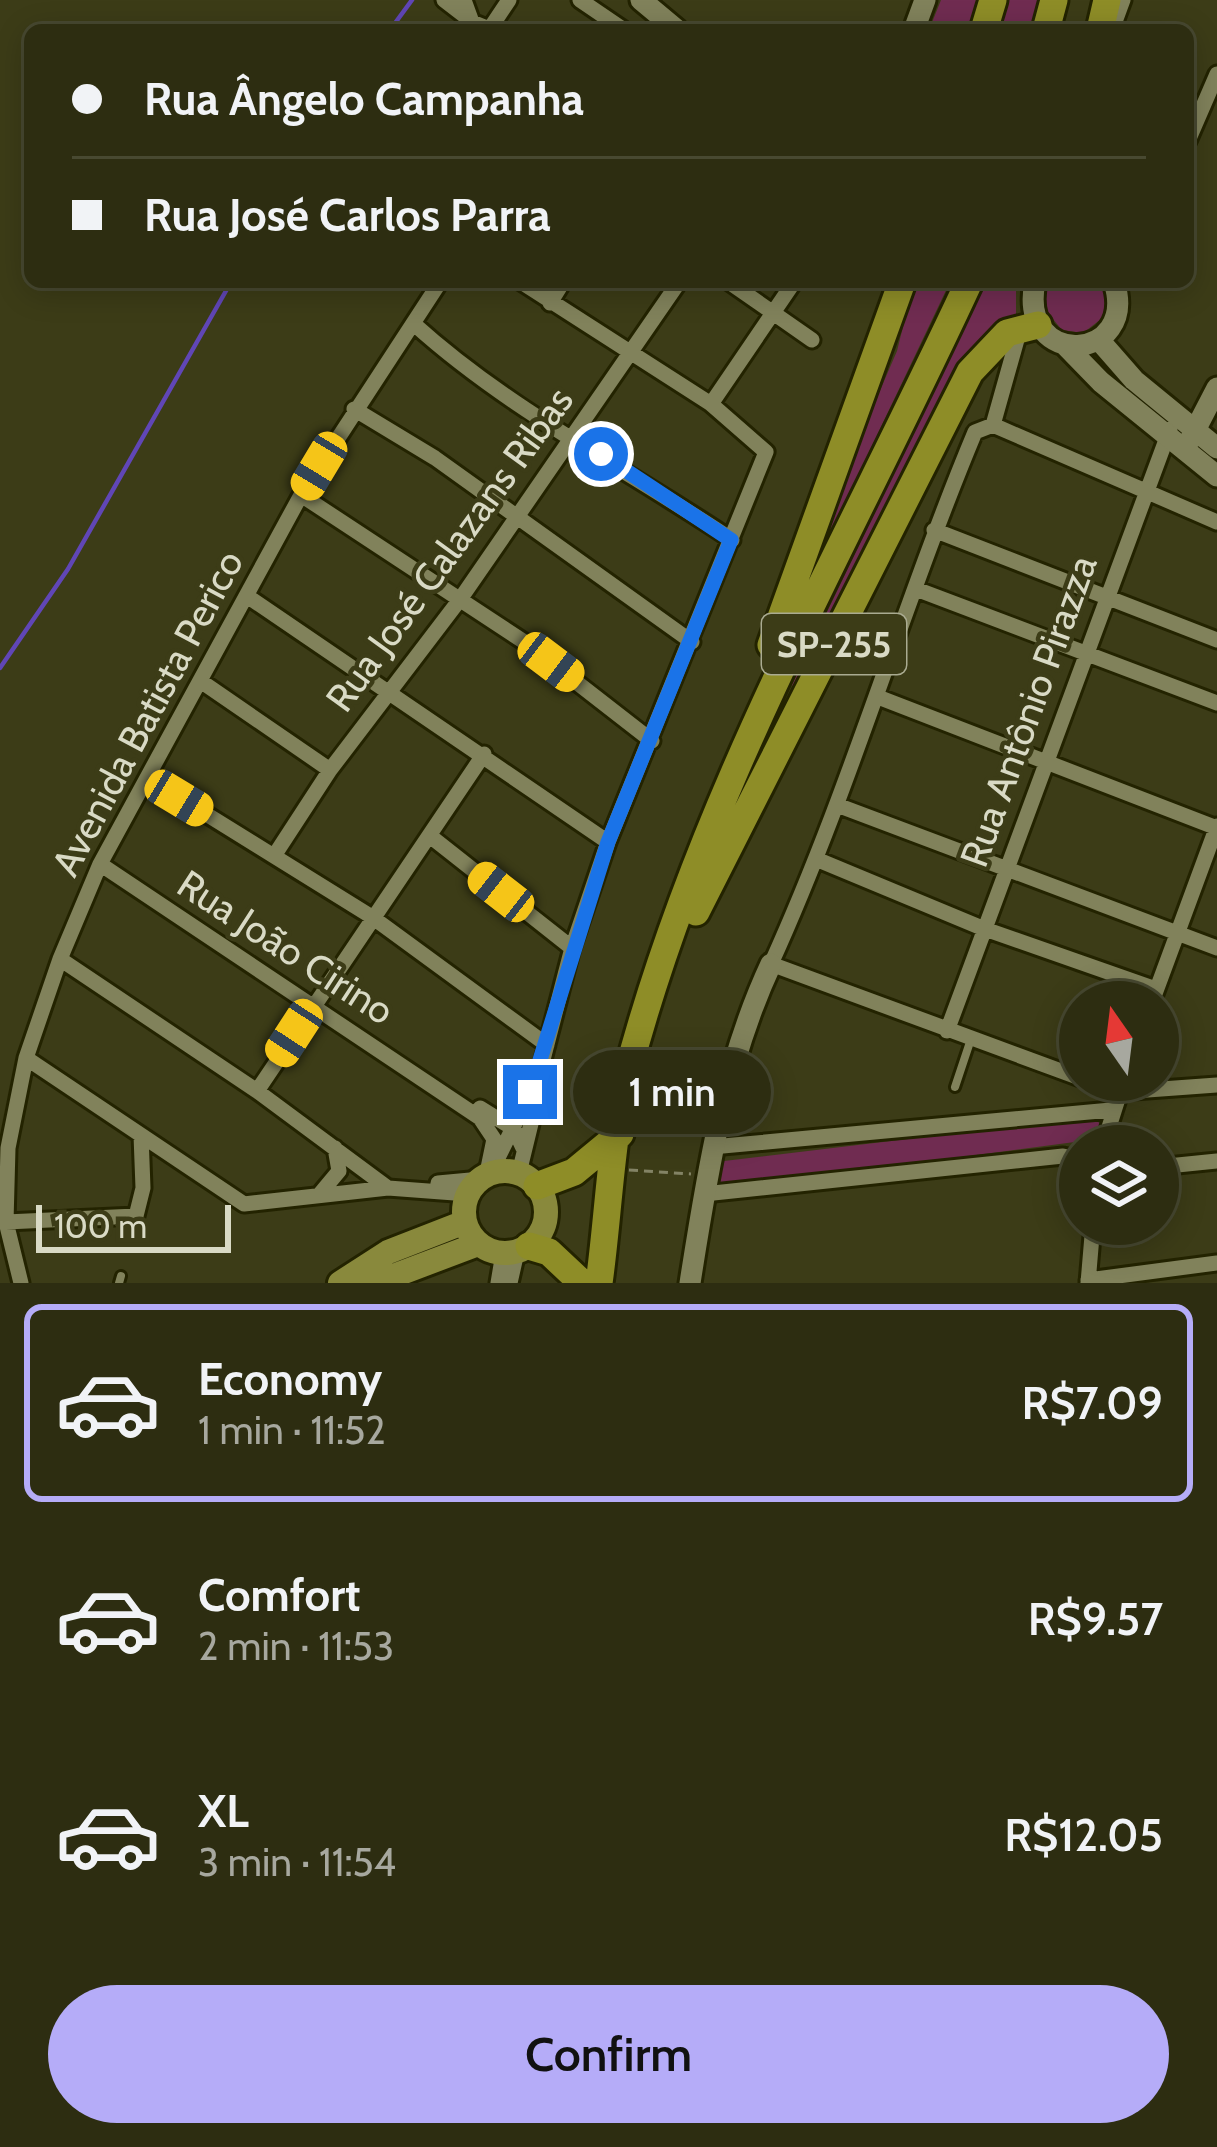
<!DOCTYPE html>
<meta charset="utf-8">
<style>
:root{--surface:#2d2d11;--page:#39391f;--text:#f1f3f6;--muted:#a7a89f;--line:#484931;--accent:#b5acf8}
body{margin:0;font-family:Cabin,sans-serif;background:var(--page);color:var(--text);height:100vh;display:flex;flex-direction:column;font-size:45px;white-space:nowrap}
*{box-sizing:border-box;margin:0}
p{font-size:39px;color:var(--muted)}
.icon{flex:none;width:66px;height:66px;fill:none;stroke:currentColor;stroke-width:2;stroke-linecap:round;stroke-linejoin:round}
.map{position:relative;height:1283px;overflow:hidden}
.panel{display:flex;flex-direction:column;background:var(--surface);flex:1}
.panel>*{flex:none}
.guide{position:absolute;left:24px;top:24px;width:1170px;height:264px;border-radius:18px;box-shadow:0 6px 30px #0003,0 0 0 3px var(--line);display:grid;align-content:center;height:264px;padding:0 48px;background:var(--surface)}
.needle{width:78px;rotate:346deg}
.controls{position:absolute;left:1059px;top:981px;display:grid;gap:24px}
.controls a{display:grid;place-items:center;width:120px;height:120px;border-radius:50%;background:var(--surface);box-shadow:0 6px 30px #0003,0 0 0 3px var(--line);font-size:60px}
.scale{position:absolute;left:36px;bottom:30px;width:195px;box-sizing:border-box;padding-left:12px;border:6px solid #d9dac5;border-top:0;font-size:33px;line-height:42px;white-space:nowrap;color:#d9dac5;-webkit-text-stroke:9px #3c3c17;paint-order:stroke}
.end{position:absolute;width:54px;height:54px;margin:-27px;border:15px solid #1a73e8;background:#fff;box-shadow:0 0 0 6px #fff}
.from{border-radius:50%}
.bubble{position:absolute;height:84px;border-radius:42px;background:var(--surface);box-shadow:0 6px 30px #0003,0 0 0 3px var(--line);font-size:39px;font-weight:600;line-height:84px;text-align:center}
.car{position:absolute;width:36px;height:72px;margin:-36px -18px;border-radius:15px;box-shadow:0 0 9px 3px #0007;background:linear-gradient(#f5c518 24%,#345 0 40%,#f5c518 0 76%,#345 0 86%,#f5c518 0)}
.guide b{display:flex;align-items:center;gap:42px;height:114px;font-size:45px}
.guide b+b{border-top:3px solid var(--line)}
.guide i{width:30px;height:30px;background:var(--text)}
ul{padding:21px 0 0;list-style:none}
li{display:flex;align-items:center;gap:36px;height:198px;margin:0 24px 18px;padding:0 24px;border:6px solid transparent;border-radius:18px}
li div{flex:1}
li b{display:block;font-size:45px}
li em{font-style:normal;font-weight:600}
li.active{border-color:var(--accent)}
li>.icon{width:108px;height:108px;stroke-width:1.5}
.action{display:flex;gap:24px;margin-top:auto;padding:24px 48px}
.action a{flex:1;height:138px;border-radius:72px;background:var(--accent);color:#111;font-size:48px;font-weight:600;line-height:138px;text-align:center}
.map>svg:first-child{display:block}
.grass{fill:#702c51}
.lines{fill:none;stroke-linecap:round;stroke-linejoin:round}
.stream{stroke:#6046b6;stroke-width:4.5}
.lane-casing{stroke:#232300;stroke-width:14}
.street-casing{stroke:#232300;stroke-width:21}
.secondary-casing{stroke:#232300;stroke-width:27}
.primary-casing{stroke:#232300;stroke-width:30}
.highway-casing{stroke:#232300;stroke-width:33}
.path{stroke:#838365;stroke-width:3;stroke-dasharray:9 6;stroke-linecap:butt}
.lane{stroke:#81825b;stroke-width:8}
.street{stroke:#81825b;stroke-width:15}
.secondary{stroke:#81825b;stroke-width:21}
.primary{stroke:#89893c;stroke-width:24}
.highway{stroke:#8e8d27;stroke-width:27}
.route{stroke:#1a73e8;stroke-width:15}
.labels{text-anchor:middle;stroke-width:9;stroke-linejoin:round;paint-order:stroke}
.shield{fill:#3c3c17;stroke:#aaab91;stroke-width:3}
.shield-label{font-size:36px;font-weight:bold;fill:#d9dac5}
.street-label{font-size:39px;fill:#d9dac5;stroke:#3c3c17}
</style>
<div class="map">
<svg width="1217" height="1283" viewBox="0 0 1217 1283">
<rect width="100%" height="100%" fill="#3c3c17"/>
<path class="grass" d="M941,0H987L976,30H929Z
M1005,0H1044L1037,30H996Z
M914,282H950L809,578L846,469L897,351Z
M985,282H1016V317L1002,324L797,691L792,685Z
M1046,282H1098L1106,295L1105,316L1083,333L1062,330L1043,307Z
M1091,1117L1101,1124L1090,1140L741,1186L721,1185L715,1178L724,1161Z"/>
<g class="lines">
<path class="stream" d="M390,30L412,0
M0,668L68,569L231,282"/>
<g class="lane-casing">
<path id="lane" d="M955,1087L971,1039
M119,1283L121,1276"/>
</g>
<g class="street-casing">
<path id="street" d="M444,0L470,20
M464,0L472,22L489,29
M580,0L624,30
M489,30L509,0
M1112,30L1123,0
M1188,141L1217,74
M729,282L812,340
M550,303L563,282
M414,324C509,410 625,468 732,540
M711,404L794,282
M354,409L435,458L692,642
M993,425L1020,329
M301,495L526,643L652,741
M934,530L1217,640
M916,589L1217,703
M247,596L608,842
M202,682L330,770
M878,697L1217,828
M148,778L372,917L547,1045
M837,805L1217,948
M430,836L572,948
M274,856L330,770L461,598L679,282
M816,859L982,928L1156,989
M100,864L480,1118L494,1139L488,1168
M60,959L257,1091L388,1188
M1152,1002L1217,826
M947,1031L1170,429
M26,1058L244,1204L388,1188L468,1194
M1080,1078L771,964C850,790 902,607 975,432L993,425L1217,522
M1086,1080L1120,1092L1217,1085
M257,1091L484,754
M480,1108L514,1129L523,1148
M1103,1146L1124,1080
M712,1147L1111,1110
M1158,1167L1217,1161
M519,1173L538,1095
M490,1174L539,1075L572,948L608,842L766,452L711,404L521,282
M438,1183L481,1179
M704,1194L1063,1156L1080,1160
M319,1195L339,1171L335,1148
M6,1222L136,1216L143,1188L141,1135
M1088,1280L1217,1263
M21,1283L6,1222L8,1148L26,1058L60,959L100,864L301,495L440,282
M498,1283L503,1253
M510,1283L517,1252
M1088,1283L1093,1224"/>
</g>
<g class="secondary-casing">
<path id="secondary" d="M641,0L677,30
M914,30L925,0
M1035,282C1017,371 1140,362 1114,282
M1099,340L1134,380L1217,448
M1065,345L1101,382L1217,476
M1190,440L1217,388
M690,1283C707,1174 724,1065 771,964"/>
</g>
<g class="primary-casing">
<path id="primary" d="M464 1212a41 41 0 1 1 82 0a41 41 0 1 1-82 0Z
M340,1283L388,1252L465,1222
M375,1283L478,1244"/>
</g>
<g class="highway-casing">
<path id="highway" d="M984,30L993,0
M1046,30L1054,0
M1100,30L1107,0
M771,645L902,282
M696,912L970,372L1007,333L1038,325
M537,1186L574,1172L620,1134
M529,1246L549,1252L582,1283
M599,1283C608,1221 611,1134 627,1075C702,791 847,545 969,282"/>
</g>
<path class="path" d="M629,1170L691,1174"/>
<use href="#lane" class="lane"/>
<use href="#street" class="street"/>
<use href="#secondary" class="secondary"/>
<use href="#primary" class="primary"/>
<use href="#highway" class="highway"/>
</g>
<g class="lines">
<path class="route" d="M530,1092L608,842L731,540L601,454"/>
</g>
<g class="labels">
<rect class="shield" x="762" y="614" width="144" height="60" rx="9"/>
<g class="shield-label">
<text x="834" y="657">SP-255</text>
</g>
<g class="street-label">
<text transform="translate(449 549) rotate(-54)" y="14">Rua José Calazans Ribas</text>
<text transform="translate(1028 711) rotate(-70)" y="14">Rua Antônio Pirazza</text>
<text transform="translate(147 713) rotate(-62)" y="14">Avenida Batista Perico</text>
<text transform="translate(286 947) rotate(33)" y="14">Rua João Cirino</text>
</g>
</g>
</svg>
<div class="controls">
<a><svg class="needle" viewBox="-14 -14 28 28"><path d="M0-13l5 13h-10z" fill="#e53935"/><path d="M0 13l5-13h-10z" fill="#a7a89f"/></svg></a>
<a><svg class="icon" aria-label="layers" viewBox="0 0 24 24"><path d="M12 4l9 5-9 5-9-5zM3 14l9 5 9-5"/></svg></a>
</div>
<div class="scale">100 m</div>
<i class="end from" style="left:601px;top:454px"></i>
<i class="end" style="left:530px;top:1092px"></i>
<div class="bubble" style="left:573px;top:1050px;width:198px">1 min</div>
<i class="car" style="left:319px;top:466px;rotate:211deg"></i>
<i class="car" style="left:551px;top:662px;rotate:127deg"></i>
<i class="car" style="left:179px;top:798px;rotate:121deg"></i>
<i class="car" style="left:501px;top:892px;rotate:308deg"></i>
<i class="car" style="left:294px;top:1033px;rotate:213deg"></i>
<div class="guide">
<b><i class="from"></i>Rua Ângelo Campanha</b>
<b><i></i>Rua José Carlos Parra</b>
</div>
</div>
<section class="panel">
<ul>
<li class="active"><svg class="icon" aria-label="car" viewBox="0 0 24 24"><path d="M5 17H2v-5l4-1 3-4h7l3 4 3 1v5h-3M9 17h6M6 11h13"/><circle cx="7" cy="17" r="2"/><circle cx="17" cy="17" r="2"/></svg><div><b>Economy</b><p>1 min · 11:52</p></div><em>R$7.09</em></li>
<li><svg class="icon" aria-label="car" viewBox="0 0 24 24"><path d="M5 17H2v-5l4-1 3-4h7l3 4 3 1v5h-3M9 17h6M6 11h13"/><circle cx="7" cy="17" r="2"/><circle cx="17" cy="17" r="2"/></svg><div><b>Comfort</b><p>2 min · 11:53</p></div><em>R$9.57</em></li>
<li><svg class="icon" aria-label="car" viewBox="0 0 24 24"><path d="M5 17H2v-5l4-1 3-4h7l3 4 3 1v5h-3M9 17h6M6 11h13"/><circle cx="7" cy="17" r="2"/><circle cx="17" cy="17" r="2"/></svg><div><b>XL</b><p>3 min · 11:54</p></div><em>R$12.05</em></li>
</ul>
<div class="action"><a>Confirm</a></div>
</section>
